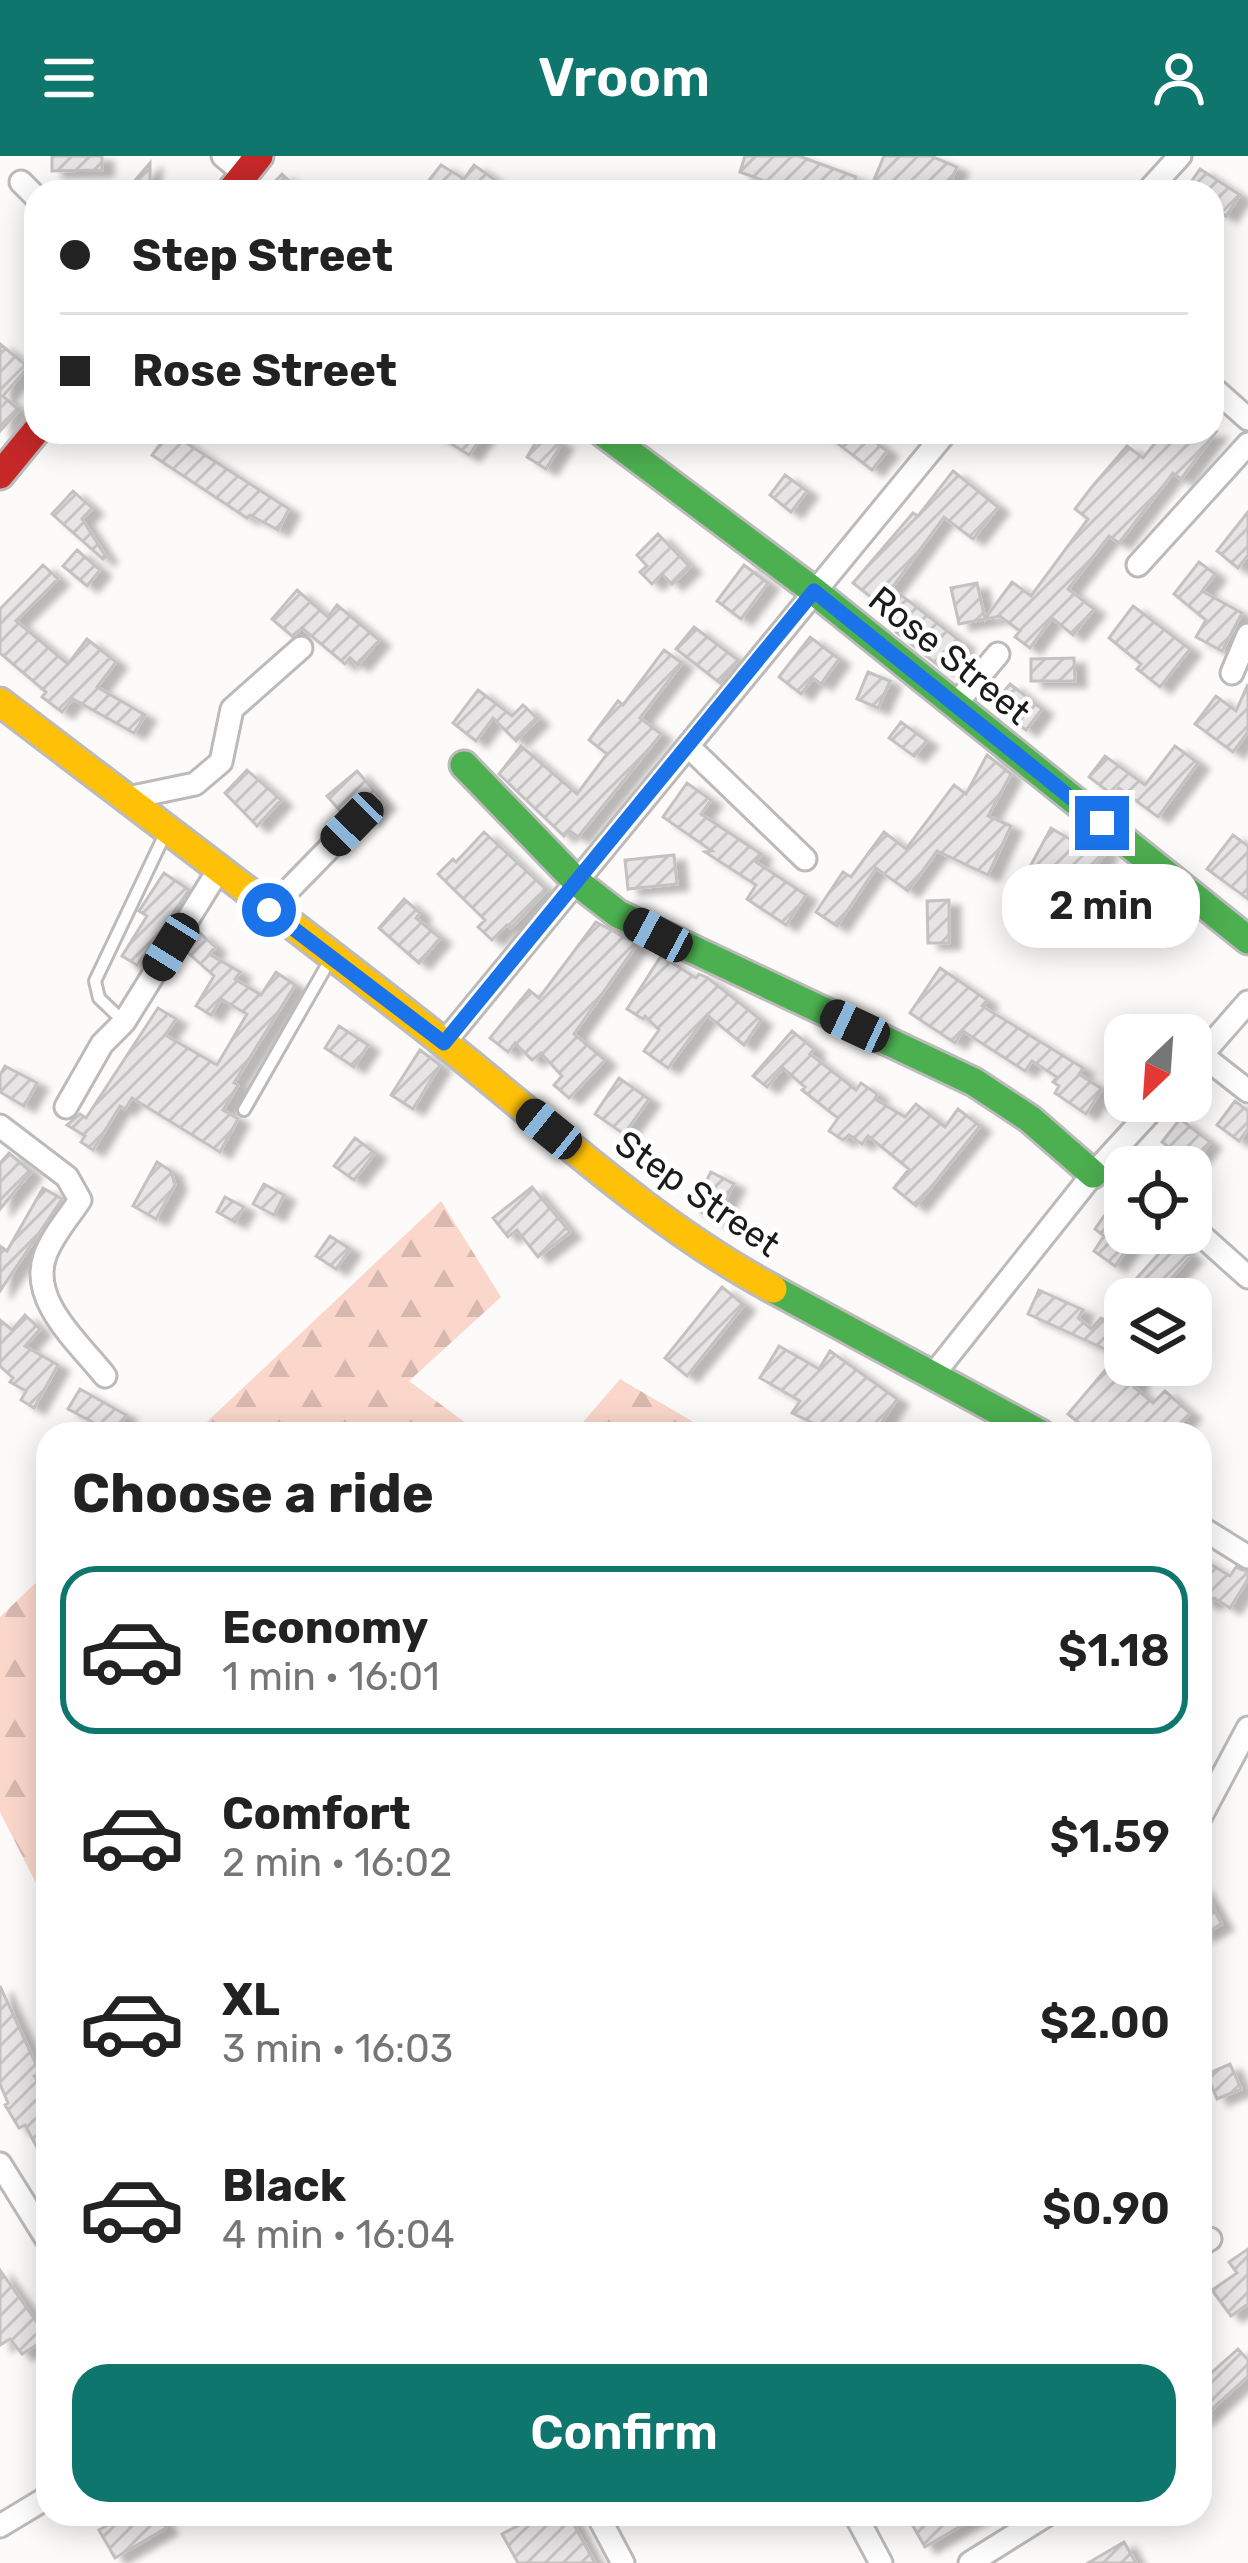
<!DOCTYPE html>
<meta charset="utf-8">
<style>
:root{--surface:#fff;--page:#f6f6f6;--text:#222;--muted:#767676;--line:#e0e0e0;--accent:#0f766e}
body{margin:0;font-family:Rubik,sans-serif;background:var(--page);color:var(--text);height:100vh;display:flex;flex-direction:column;font-size:45px;white-space:nowrap}
*{box-sizing:border-box;margin:0}
p{font-size:39px;color:var(--muted)}
.icon{flex:none;width:66px;height:66px;fill:none;stroke:currentColor;stroke-width:2;stroke-linecap:round;stroke-linejoin:round}
.map{position:relative;flex:1;overflow:hidden}
.sheet{position:absolute;left:36px;top:1266px;width:1176px;height:1104px;display:flex;flex-direction:column;background:var(--surface);border-radius:36px;box-shadow:0 6px 30px #0003}
.sheet>*{flex:none}
.banner{position:absolute;left:24px;top:24px;width:1200px;height:264px;border-radius:36px;box-shadow:0 6px 30px #0003;display:grid;align-content:center;height:264px;padding:0 36px;background:var(--surface)}
.needle{width:78px;rotate:205deg}
.controls{position:absolute;left:1104px;top:858px;display:grid;gap:24px}
.controls a{display:grid;place-items:center;width:108px;height:108px;border-radius:24px;background:var(--surface);box-shadow:0 6px 30px #0003;font-size:60px}
.end{position:absolute;width:54px;height:54px;margin:-27px;border:15px solid #1a73e8;background:#fff;box-shadow:0 0 0 6px #fff}
.from{border-radius:50%}
.bubble{position:absolute;height:84px;border-radius:36px;background:var(--surface);box-shadow:0 6px 30px #0003;font-size:39px;font-weight:600;line-height:84px;text-align:center}
.car{position:absolute;width:36px;height:72px;margin:-36px -18px;border-radius:15px;box-shadow:0 0 9px 3px #0007;background:linear-gradient(#222 24%,#8ab4d8 0 40%,#222 0 76%,#8ab4d8 0 86%,#222 0)}
.banner b{display:flex;align-items:center;gap:42px;height:114px;font-size:45px}
.banner b+b{border-top:3px solid var(--line)}
.banner i{width:30px;height:30px;background:var(--text)}
ul{padding:0;list-style:none}
li{display:flex;align-items:center;gap:36px;height:168px;margin:0 24px 18px;padding:0 12px;border:6px solid transparent;border-radius:36px}
li div{flex:1}
li b{display:block;font-size:45px}
li em{font-style:normal;font-weight:600}
li.on{border-color:var(--accent)}
li>.icon{width:108px;height:108px;stroke-width:1.5}
h2{padding:0 36px;font-size:54px;line-height:144px}
.action{display:flex;gap:24px;margin-top:auto;padding:24px 36px}
.action a{flex:1;height:138px;border-radius:36px;background:var(--accent);color:#fff;font-size:48px;font-weight:600;line-height:138px;text-align:center}
header{display:flex;justify-content:space-between;align-items:center;height:156px;padding:0 36px;background:var(--accent);color:#fff;font-size:54px;font-weight:600}
.map>svg:first-child{display:block}
.forest{fill:url(#forest-firs)}
.building{fill:url(#building-hatch);stroke:#c4c2c1;stroke-width:3;filter:url(#shadow)}
.lines{fill:none;stroke-linecap:round;stroke-linejoin:round}
.lane-casing{stroke:#bcbbba;stroke-width:16}
.street-casing{stroke:#bcbbba;stroke-width:27}
.fast-casing{stroke:#bcbbba;stroke-width:33}
.slow-casing{stroke:#bcbbba;stroke-width:33}
.jam-casing{stroke:#bcbbba;stroke-width:33}
.lane{stroke:#fffefe;stroke-width:10}
.street{stroke:#fffefe;stroke-width:21}
.fast{stroke:#4caf50;stroke-width:27}
.slow{stroke:#ffc107;stroke-width:27}
.jam{stroke:#c62828;stroke-width:27}
.route{stroke:#1a73e8;stroke-width:15}
.labels{text-anchor:middle;stroke-width:9;stroke-linejoin:round;paint-order:stroke}
.street-label{font-size:36px;fill:#1c1b1a;stroke:#fff}
</style>
<header><svg class="icon" aria-label="menu" viewBox="0 0 24 24"><path d="M4 6h16M4 12h16M4 18h16"/></svg>Vroom<svg class="icon" aria-label="person" viewBox="0 0 24 24"><circle cx="12" cy="8" r="4"/><path d="M4 21q1-7 8-7t8 7"/></svg></header>
<div class="map">
<svg width="1248" height="2407" viewBox="0 0 1248 2407">
<defs>
<pattern id="forest-firs" width="22" height="20" patternUnits="userSpaceOnUse" patternTransform="scale(3)"><rect width="22" height="20" fill="#fbd7cb"/><path d="M5 1l3.5 6h-7zM16 11l3.5 6h-7z" fill="#d7b8ae"/></pattern>
<pattern id="building-hatch" width="6" height="6" patternUnits="userSpaceOnUse" patternTransform="scale(3)"><rect width="6" height="6" fill="#e6e4e4"/><path d="M-1 1l2-2M0 6l6-6M5 7l2-2" fill="none" stroke="#c5c3c3"/></pattern>
<filter id="shadow"><feDropShadow dx="11" dy="6" stdDeviation="3" flood-color="#0004"/></filter>
</defs>
<rect width="100%" height="100%" fill="#fdfbfa"/>
<path class="forest" d="M441,1045L501,1141L409,1225L481,1278H194Z
M620,1223L714,1278H573Z
M48,1415V1751L0,1656V1461Z"/>
<path class="building" d="M52,0H102V14L52,15Z
M745,0H799L856,21L851,36H795L740,16Z
M884,0H931L957,11L946,36H884L871,31Z
M150,7V36H125Z
M441,9L464,23L474,9L512,36H420Z
M1200,13L1240,39L1226,60L1212,51V36H1184Z
M282,18L301,36H265Z
M0,188L28,211L3,240L19,254L0,275Z
M169,276L289,353L278,374L250,359L247,362L152,299Z
M433,276H485L469,299Z
M542,276L562,287L546,313L527,301Z
M823,276H862L887,295L872,314Z
M1164,276H1216L1181,323L1173,317L1119,387L1109,380L1068,433L1094,453L1073,479L1052,462L1030,492L1015,481L1020,475L1000,460L959,468L951,432L977,427L985,463L1012,426L1031,440L1088,363L1075,353L1091,332L1127,290L1143,302Z
M953,315L998,351L973,383L944,361L880,448L853,427L913,357L918,360Z
M785,319L807,335L791,356L770,339Z
M73,335L92,352L82,363L106,401L103,403L52,358Z
M1248,356V399L1238,412L1217,395Z
M658,378L690,411L672,428L662,418L652,428L640,416L647,410L637,399Z
M77,394L100,414L87,430L63,410Z
M1199,406L1215,418L1202,435L1242,457L1222,495L1196,481L1206,464L1174,438Z
M43,409L58,423L16,465L68,508L87,483L116,506L97,531L145,559L134,577L73,543L62,556L42,541L46,536L0,497V453Z
M744,409L768,427L741,463L717,445Z
M297,434L328,461L337,449L379,484L358,509L350,502L345,508L302,472L292,480L272,463Z
M901,439L964,488L944,514L896,476L903,466L892,458Z
M1133,450L1190,493L1160,531L1137,513L1141,508L1109,482Z
M694,471L738,504L720,527L676,493Z
M810,481L839,503L821,528L813,522L801,538L779,521Z
M664,494L682,507L640,562L661,578L578,681L569,674L564,680L499,618L521,590L577,638L607,598L589,584L618,545L623,549Z
M1074,502L1075,525H1031V503Z
M868,516L890,525L878,552L857,543Z
M1010,528L1042,553L1026,574L993,549Z
M1248,528V576L1233,596L1195,568L1216,540L1236,555Z
M478,534L512,560L523,549L538,563L516,585L493,562L476,585L453,567Z
M901,566L927,585L914,600L889,582Z
M1175,590L1198,607L1158,661L1119,632L1113,639L1089,621L1105,600L1145,629Z
M987,599L1011,618L988,660L1011,670L988,719L937,695L908,735L876,712L837,770L816,756L843,716L851,721L884,676L906,693L954,629L966,638Z
M247,614L281,644L257,670L225,637Z
M357,615L385,647L367,663L349,650L341,656L327,640Z
M687,627L711,644L701,658L761,698L756,706L806,739L786,769L747,743L756,729L705,696L712,695L663,661Z
M1051,672L1081,690L1088,681L1107,696L1067,744L1047,729L1026,764L1007,753Z
M484,676L547,734L511,772L507,769L492,784L478,771L485,764L438,718L453,703L456,706Z
M1233,679L1248,690V743L1207,713Z
M674,699L677,728L628,733L625,704Z
M164,717L189,734L137,809L122,800L147,760L139,755Z
M404,743L420,757L416,762L440,782L419,807L379,772Z
M949,744V787H928L927,745Z
M596,766L637,788L574,878L605,904L569,942L554,929L562,920L541,897L532,904L515,887L508,896L490,882L529,834L539,842Z
M198,775L215,791L209,798L240,816L235,823L261,839L276,816L295,829L234,927L238,929L223,954L238,963L220,996L132,942L125,953L120,950L93,994L81,986L85,980L67,969L80,958L86,962L158,852L176,863L165,879L217,909L247,858L221,843L211,859L196,850L214,820L186,795Z
M661,800L696,822L699,818L708,822L761,864L744,889L707,859L668,912L644,895L659,874L645,860L643,863L627,853Z
M940,812L987,844L982,850L1083,912L1079,918L1102,933L1086,958L1055,937L1059,930L1053,926L1057,921L1032,905L1025,915L963,875L955,887L910,857Z
M339,870L368,889L354,911L325,892Z
M792,875L814,893L810,898L856,934L861,927L877,938L875,943L905,961L916,948L945,971L958,953L980,970L916,1050L894,1032L909,1013L868,980L862,988L849,979L843,984L829,975L838,962L802,934L805,931L783,912L767,931L753,920Z
M420,894L440,909L413,953L391,939Z
M5,910L37,927L24,950L0,936V919Z
M619,922L649,943L624,978L595,958Z
M1235,945L1248,955V973L1239,985L1217,969Z
M1180,963L1210,986L1193,1009L1162,986Z
M355,982L375,997L354,1024L334,1010Z
M9,997L31,1016L0,1053V1007Z
M157,1006L171,1015L175,1029L156,1063L133,1050Z
M711,1016L734,1028L715,1064L692,1051Z
M264,1028L284,1039L274,1059L253,1048Z
M532,1031L570,1076L538,1101L517,1074L508,1081L493,1062Z
M43,1032L62,1043L0,1135V1090L7,1095Z
M225,1041L244,1051L235,1066L217,1056Z
M1114,1046L1125,1053V1077H1138L1115,1110L1094,1095L1104,1080L1095,1073Z
M330,1080L350,1093L336,1113L316,1100Z
M1172,1083L1191,1100L1153,1143H1139L1127,1133Z
M722,1131L744,1149L687,1220L665,1202Z
M1039,1134L1083,1154L1078,1162L1091,1173L1101,1162L1125,1173V1209H1144L1134,1231L1153,1247L1165,1235L1190,1257L1170,1278H1092L1068,1258L1118,1199L1028,1158Z
M25,1159L40,1173L25,1190L58,1209L34,1252L21,1244L26,1235L10,1226L13,1222L0,1210V1164L12,1174Z
M779,1190L819,1213L830,1195L897,1243L874,1278H836L792,1257L800,1245L760,1222Z
M80,1233L126,1259L115,1278L68,1253Z
M1200,1402L1230,1420L1236,1411L1248,1416V1423L1230,1452L1214,1442L1209,1448L1200,1442Z
M1200,1730L1222,1768L1200,1780Z
M0,1830L40,1917L34,1920L48,1940V2012L25,1969L19,1972L5,1949L8,1947L0,1928Z
M1230,1908L1241,1933L1217,1943L1207,1918Z
M1248,2093V2148L1231,2160L1212,2134L1237,2117L1229,2106Z
M0,2114L48,2182L22,2198L10,2183L0,2189Z
M1238,2193L1248,2204V2220L1200,2264V2227Z
M127,2358H158L166,2372L115,2402L99,2374Z
M540,2358H568L595,2407H518L502,2378Z
M906,2358H981L925,2391Z
M1124,2386L1136,2407H1088Z"/>
<g class="lines">
<g class="lane-casing">
<path id="lane" d="M124,866L99,842L95,825L166,676
M244,954L330,804"/>
</g>
<g class="street-casing">
<path id="street" d="M223,0L245,18
M21,26L36,41
M1147,36L1180,0
M1212,231L1248,263
M1138,409L1248,288
M1232,517L1248,479
M955,549L998,498
M689,591L805,703
M123,643L195,628L221,606L232,553L301,492
M269,754L353,668
M444,887L946,276
M1202,899L1248,935
M1191,911L1248,846
M66,951L102,888L124,866L218,715
M0,970L67,1021L80,1044C69,1061 52,1080 45,1100C29,1145 79,1187 105,1220
M1191,1070L1248,1121
M933,1219L1093,1018L1160,945
M1200,1371L1248,1401
M1200,1662L1248,1572
M0,2008L48,2085
M1200,2089L1210,2083
M597,2358L623,2407
M855,2358L881,2407
M0,2370L48,2341
M970,2407L1048,2358"/>
</g>
<g class="fast-casing">
<path id="fast" d="M602,276L814,435L1248,784
M464,609L578,727L618,758L974,926L1030,963L1093,1018
M773,1133L1041,1278"/>
</g>
<g class="slow-casing">
<path id="slow" d="M0,546C148,659 297,771 443,886C551,972 651,1067 773,1133"/>
</g>
<g class="jam-casing">
<path id="jam" d="M230,36L259,0
M0,319L36,275"/>
</g>
<use href="#lane" class="lane"/>
<use href="#street" class="street"/>
<use href="#fast" class="fast"/>
<use href="#slow" class="slow"/>
<use href="#jam" class="jam"/>
</g>
<g class="lines">
<path class="route" d="M269,754L444,887L814,435L1102,667"/>
</g>
<g class="labels">
<g class="street-label">
<text transform="translate(950 499) rotate(39)" y="13">Rose Street</text>
<text transform="translate(698 1037) rotate(35)" y="13">Step Street</text>
</g>
</g>
</svg>
<div class="controls">
<a><svg class="needle" viewBox="-14 -14 28 28"><path d="M0-13l5 13h-10z" fill="#e53935"/><path d="M0 13l5-13h-10z" fill="#767676"/></svg></a>
<a><svg class="icon" aria-label="locate" viewBox="0 0 24 24"><circle cx="12" cy="12" r="6"/><path d="M12 2v4M12 18v4M2 12h4M18 12h4"/></svg></a>
<a><svg class="icon" aria-label="layers" viewBox="0 0 24 24"><path d="M12 4l9 5-9 5-9-5zM3 14l9 5 9-5"/></svg></a>
</div>
<i class="end from" style="left:269px;top:754px"></i>
<i class="end" style="left:1102px;top:667px"></i>
<div class="bubble" style="left:1002px;top:708px;width:198px">2 min</div>
<i class="car" style="left:352px;top:668px;rotate:224deg"></i>
<i class="car" style="left:658px;top:779px;rotate:298deg"></i>
<i class="car" style="left:171px;top:791px;rotate:212deg"></i>
<i class="car" style="left:855px;top:870px;rotate:295deg"></i>
<i class="car" style="left:549px;top:973px;rotate:309deg"></i>
<div class="banner">
<b><i class="from"></i>Step Street</b>
<b><i></i>Rose Street</b>
</div>
<section class="sheet">
<h2>Choose a ride</h2>
<ul>
<li class="on"><svg class="icon" aria-label="car" viewBox="0 0 24 24"><path d="M5 17H2v-5l4-1 3-4h7l3 4 3 1v5h-3M9 17h6M6 11h13"/><circle cx="7" cy="17" r="2"/><circle cx="17" cy="17" r="2"/></svg><div><b>Economy</b><p>1 min · 16:01</p></div><em>$1.18</em></li>
<li><svg class="icon" aria-label="car" viewBox="0 0 24 24"><path d="M5 17H2v-5l4-1 3-4h7l3 4 3 1v5h-3M9 17h6M6 11h13"/><circle cx="7" cy="17" r="2"/><circle cx="17" cy="17" r="2"/></svg><div><b>Comfort</b><p>2 min · 16:02</p></div><em>$1.59</em></li>
<li><svg class="icon" aria-label="car" viewBox="0 0 24 24"><path d="M5 17H2v-5l4-1 3-4h7l3 4 3 1v5h-3M9 17h6M6 11h13"/><circle cx="7" cy="17" r="2"/><circle cx="17" cy="17" r="2"/></svg><div><b>XL</b><p>3 min · 16:03</p></div><em>$2.00</em></li>
<li><svg class="icon" aria-label="car" viewBox="0 0 24 24"><path d="M5 17H2v-5l4-1 3-4h7l3 4 3 1v5h-3M9 17h6M6 11h13"/><circle cx="7" cy="17" r="2"/><circle cx="17" cy="17" r="2"/></svg><div><b>Black</b><p>4 min · 16:04</p></div><em>$0.90</em></li>
</ul>
<div class="action"><a>Confirm</a></div>
</section>
</div>
